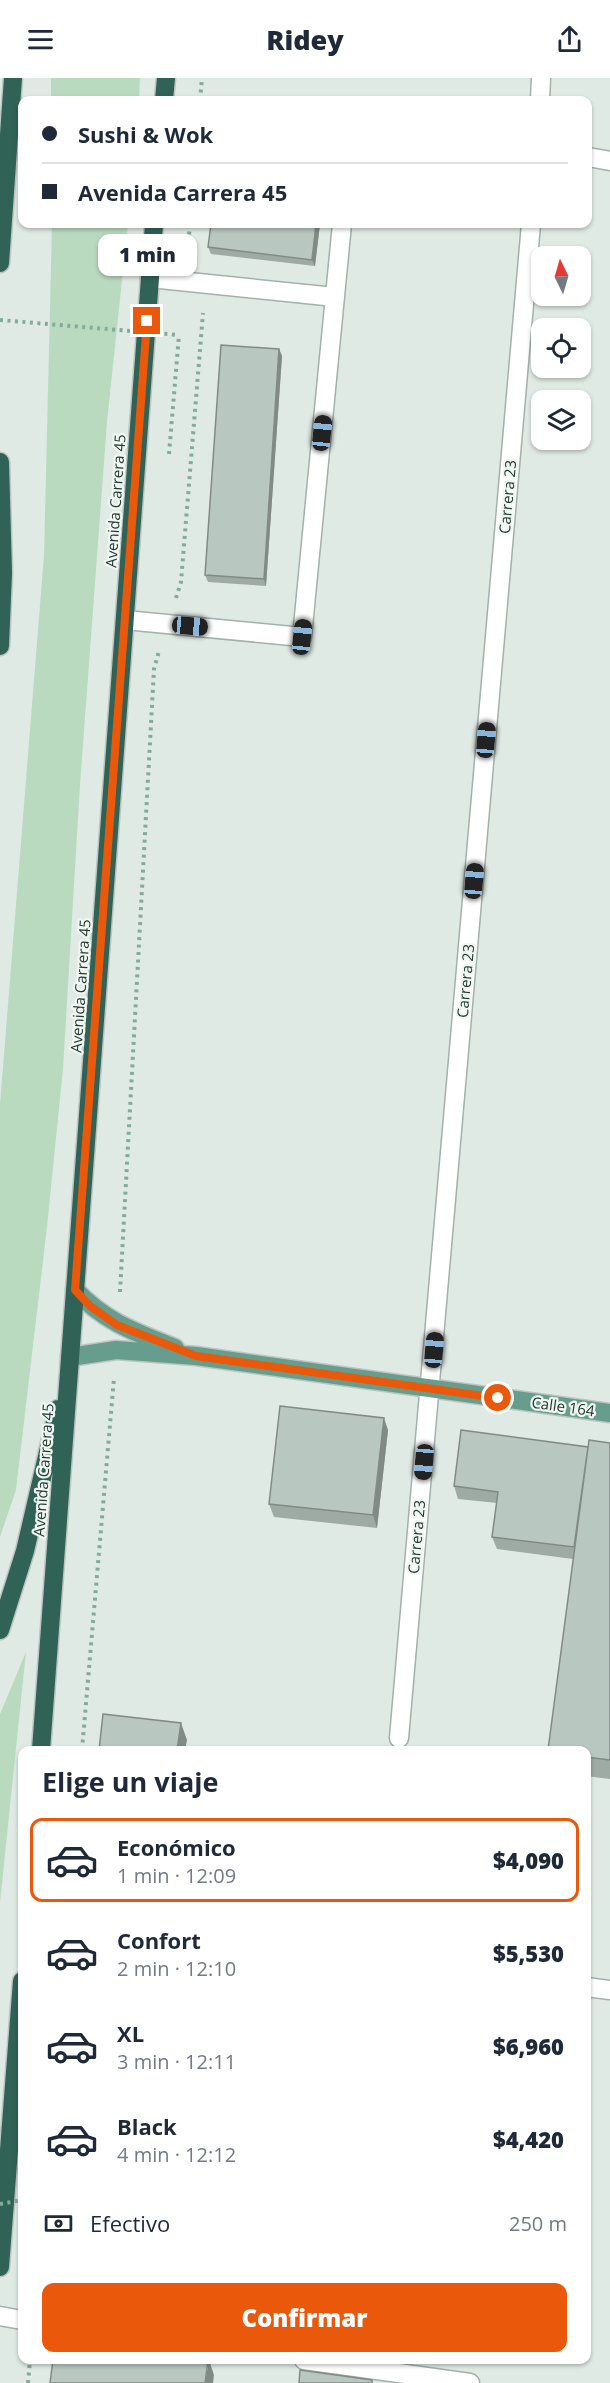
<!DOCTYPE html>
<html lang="es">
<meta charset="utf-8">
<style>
:root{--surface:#fff;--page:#f2f2f3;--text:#1f2937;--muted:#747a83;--line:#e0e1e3;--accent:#ea580c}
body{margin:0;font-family:"Open Sans",sans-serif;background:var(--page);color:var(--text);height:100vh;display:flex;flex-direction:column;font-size:22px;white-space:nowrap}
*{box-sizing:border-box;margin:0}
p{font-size:20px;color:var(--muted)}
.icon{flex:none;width:33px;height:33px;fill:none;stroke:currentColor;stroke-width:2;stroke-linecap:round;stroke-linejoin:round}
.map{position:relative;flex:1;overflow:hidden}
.sheet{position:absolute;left:18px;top:1668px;width:573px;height:618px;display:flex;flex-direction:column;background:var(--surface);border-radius:12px;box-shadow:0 2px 4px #0004}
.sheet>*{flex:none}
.top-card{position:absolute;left:18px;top:18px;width:574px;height:132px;border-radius:12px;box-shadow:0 2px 4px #0004;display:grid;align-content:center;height:132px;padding:0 24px;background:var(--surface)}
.needle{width:39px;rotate:355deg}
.tools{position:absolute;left:531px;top:168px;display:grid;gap:12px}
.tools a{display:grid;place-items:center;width:60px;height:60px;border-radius:12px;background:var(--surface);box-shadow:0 2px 4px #0004;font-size:30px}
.end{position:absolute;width:27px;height:27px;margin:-14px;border:8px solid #ea580c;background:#fff;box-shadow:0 0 0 3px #fff}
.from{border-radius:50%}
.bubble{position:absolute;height:42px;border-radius:12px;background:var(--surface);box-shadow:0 2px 4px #0004;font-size:20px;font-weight:800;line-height:42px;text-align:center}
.car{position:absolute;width:18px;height:36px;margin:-18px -9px;border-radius:8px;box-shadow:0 0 4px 2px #0007;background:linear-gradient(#222 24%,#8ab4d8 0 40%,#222 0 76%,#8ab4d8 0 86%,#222 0)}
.top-card b{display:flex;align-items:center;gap:21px;height:57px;font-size:22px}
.top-card b+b{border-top:2px solid var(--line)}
.top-card i{width:15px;height:15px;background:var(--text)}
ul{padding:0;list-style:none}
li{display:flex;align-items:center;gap:18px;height:84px;margin:0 12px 9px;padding:0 12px;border:3px solid transparent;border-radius:12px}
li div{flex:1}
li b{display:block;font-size:22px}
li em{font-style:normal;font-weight:800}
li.selected{border-color:var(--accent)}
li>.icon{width:54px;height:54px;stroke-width:1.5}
h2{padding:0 24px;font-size:27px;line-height:72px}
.pay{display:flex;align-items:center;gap:15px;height:66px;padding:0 24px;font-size:22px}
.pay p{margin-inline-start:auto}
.action{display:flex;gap:12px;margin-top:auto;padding:12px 24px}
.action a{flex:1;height:69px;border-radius:12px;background:var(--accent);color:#fff;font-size:24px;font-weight:800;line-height:69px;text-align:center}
header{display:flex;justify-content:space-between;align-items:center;height:78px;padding:0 24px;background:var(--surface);font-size:27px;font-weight:800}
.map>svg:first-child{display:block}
.green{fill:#badac0}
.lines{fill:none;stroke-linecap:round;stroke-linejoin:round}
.minor-casing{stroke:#a3b1ab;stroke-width:21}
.major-casing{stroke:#bdc4c1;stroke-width:21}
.highway-casing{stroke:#bdc4c1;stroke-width:21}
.path{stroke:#82ab9c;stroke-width:4;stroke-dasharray:3 4.5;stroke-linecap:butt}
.minor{stroke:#fff;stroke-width:18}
.major{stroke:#679d8c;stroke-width:18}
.highway{stroke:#306355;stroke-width:18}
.path-bridge{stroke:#82ab9c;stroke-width:4;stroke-dasharray:3 4.5;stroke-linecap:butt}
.wall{fill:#9eaba5}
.shaded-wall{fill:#818b86}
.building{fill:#b8c7c0;stroke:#818b86;stroke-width:1.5}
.route{stroke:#ea580c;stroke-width:8}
.labels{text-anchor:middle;stroke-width:4.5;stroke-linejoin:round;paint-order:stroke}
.street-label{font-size:15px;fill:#223931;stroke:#f0f7f3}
</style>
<header><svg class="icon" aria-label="menu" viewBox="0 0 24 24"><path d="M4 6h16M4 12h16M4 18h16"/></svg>Ridey<svg class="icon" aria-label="share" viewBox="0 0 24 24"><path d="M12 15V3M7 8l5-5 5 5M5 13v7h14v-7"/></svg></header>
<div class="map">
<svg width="610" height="2305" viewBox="0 0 610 2305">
<rect width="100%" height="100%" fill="#e0eae5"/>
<path class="green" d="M51,0H140L139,22H51Z
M52,146H128L107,344L80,707L63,991L47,1149L16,1412L0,1459V1026L44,477Z
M26,1574L0,1825V1636Z"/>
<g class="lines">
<g class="minor-casing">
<path id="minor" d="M540,22L541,0
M588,79L610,83
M150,200L335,219
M125,542L302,559L342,146
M399,1660L531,146
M586,1909L610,1912
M0,2238L22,2242
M304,2282L470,2305"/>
</g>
<g class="major-casing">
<path id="major" d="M75,1212C105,1244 135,1254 175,1270
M70,1279L116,1272L196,1278L610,1335"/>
</g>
<g class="highway-casing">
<path id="highway" d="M164,22L166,0
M0,185L13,0
M0,384L3,495L0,568
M0,1552L25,1473L58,1331
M41,1672L154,146
M0,2189L22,1903"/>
</g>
<path class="path" d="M200,22L202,0
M190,146L189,157L193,177
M169,376L179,257
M176,520L181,504L203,235
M120,1214L154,591L159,573
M82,1672L114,1300
M28,2305L30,2282"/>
<use href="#minor" class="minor"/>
<use href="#major" class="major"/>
<use href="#highway" class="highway"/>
<path class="path-bridge" d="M0,242L179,257
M0,2126L22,2122"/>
</g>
<path class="wall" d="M320,146L315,188L211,176L208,169Z
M279,271L282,278L266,508L208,504L205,497Z
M388,1352L377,1450L274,1439L269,1426Z
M610,1365V1701L586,1698V1672L573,1481L497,1471L492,1459L497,1425L458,1421L454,1408L588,1369Z"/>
<path class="shaded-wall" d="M316,146H320L315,188L312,182Z
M279,271L282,278L266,508L264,501Z
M384,1340L388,1352L377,1450L373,1437Z
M181,1645L187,1662L185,1672H177Z
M209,2282L214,2297L213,2305H205Z"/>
<path class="building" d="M211,146H316L312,182L208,169Z
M221,267L279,271L264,501L205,497Z
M280,1328L384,1340L373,1437L269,1426Z
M461,1352L588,1369L574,1469L492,1459L498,1414L454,1408Z
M589,1362L610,1365V1682L586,1679V1672H548Z
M103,1636L181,1645L177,1672H99Z
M53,2282H208L205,2305H50Z
M300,2292L372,2302V2305H299Z"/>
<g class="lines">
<path class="route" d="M147,243L75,1212L90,1228L117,1247L196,1278L498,1320"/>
</g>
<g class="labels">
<g class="street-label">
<text transform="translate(508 419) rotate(-85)" y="5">Carrera 23</text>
<text transform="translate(116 423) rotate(-86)" y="5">Avenida Carrera 45</text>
<text transform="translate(466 903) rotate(-85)" y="5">Carrera 23</text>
<text transform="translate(81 908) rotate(-86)" y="5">Avenida Carrera 45</text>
<text transform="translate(563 1329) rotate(8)" y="5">Calle 164</text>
<text transform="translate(44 1392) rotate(-86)" y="5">Avenida Carrera 45</text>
<text transform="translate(417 1459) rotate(-85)" y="5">Carrera 23</text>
</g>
</g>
</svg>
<div class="tools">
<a><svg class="needle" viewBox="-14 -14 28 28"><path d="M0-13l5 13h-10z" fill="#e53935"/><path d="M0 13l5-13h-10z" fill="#747a83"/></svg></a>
<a><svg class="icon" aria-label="locate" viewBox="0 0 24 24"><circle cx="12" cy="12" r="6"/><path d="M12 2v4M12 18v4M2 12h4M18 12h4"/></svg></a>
<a><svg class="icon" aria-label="layers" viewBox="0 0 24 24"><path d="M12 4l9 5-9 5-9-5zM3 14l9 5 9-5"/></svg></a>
</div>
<i class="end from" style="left:498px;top:1320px"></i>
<i class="end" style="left:147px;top:243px"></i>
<div class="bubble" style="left:98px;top:156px;width:99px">1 min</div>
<i class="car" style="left:322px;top:355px;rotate:6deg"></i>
<i class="car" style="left:190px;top:548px;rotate:95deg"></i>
<i class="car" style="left:302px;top:559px;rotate:6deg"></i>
<i class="car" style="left:486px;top:662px;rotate:5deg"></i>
<i class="car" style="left:474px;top:803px;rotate:5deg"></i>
<i class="car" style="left:434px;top:1272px;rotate:5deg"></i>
<i class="car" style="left:424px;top:1384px;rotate:185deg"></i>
<div class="top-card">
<b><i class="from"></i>Sushi &amp; Wok</b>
<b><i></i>Avenida Carrera 45</b>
</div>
<section class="sheet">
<h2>Elige un viaje</h2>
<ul>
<li class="selected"><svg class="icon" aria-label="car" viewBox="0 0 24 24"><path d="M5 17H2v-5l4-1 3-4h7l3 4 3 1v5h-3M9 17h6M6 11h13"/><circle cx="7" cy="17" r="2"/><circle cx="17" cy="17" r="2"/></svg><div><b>Económico</b><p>1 min · 12:09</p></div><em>$4,090</em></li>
<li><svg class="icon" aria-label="car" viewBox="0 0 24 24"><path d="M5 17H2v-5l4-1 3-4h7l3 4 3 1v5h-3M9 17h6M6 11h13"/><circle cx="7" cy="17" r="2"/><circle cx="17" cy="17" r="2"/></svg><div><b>Confort</b><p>2 min · 12:10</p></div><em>$5,530</em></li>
<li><svg class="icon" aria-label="car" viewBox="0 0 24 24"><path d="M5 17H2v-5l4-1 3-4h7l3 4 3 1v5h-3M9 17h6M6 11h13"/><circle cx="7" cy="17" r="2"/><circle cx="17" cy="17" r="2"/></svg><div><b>XL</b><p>3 min · 12:11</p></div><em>$6,960</em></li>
<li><svg class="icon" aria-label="car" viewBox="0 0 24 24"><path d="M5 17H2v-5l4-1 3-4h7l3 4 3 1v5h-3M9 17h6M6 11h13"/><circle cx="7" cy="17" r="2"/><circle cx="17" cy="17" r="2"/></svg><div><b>Black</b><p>4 min · 12:12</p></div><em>$4,420</em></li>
</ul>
<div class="pay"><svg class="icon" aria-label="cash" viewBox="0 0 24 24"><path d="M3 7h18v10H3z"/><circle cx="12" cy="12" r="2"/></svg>Efectivo<p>250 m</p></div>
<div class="action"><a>Confirmar</a></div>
</section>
</div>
